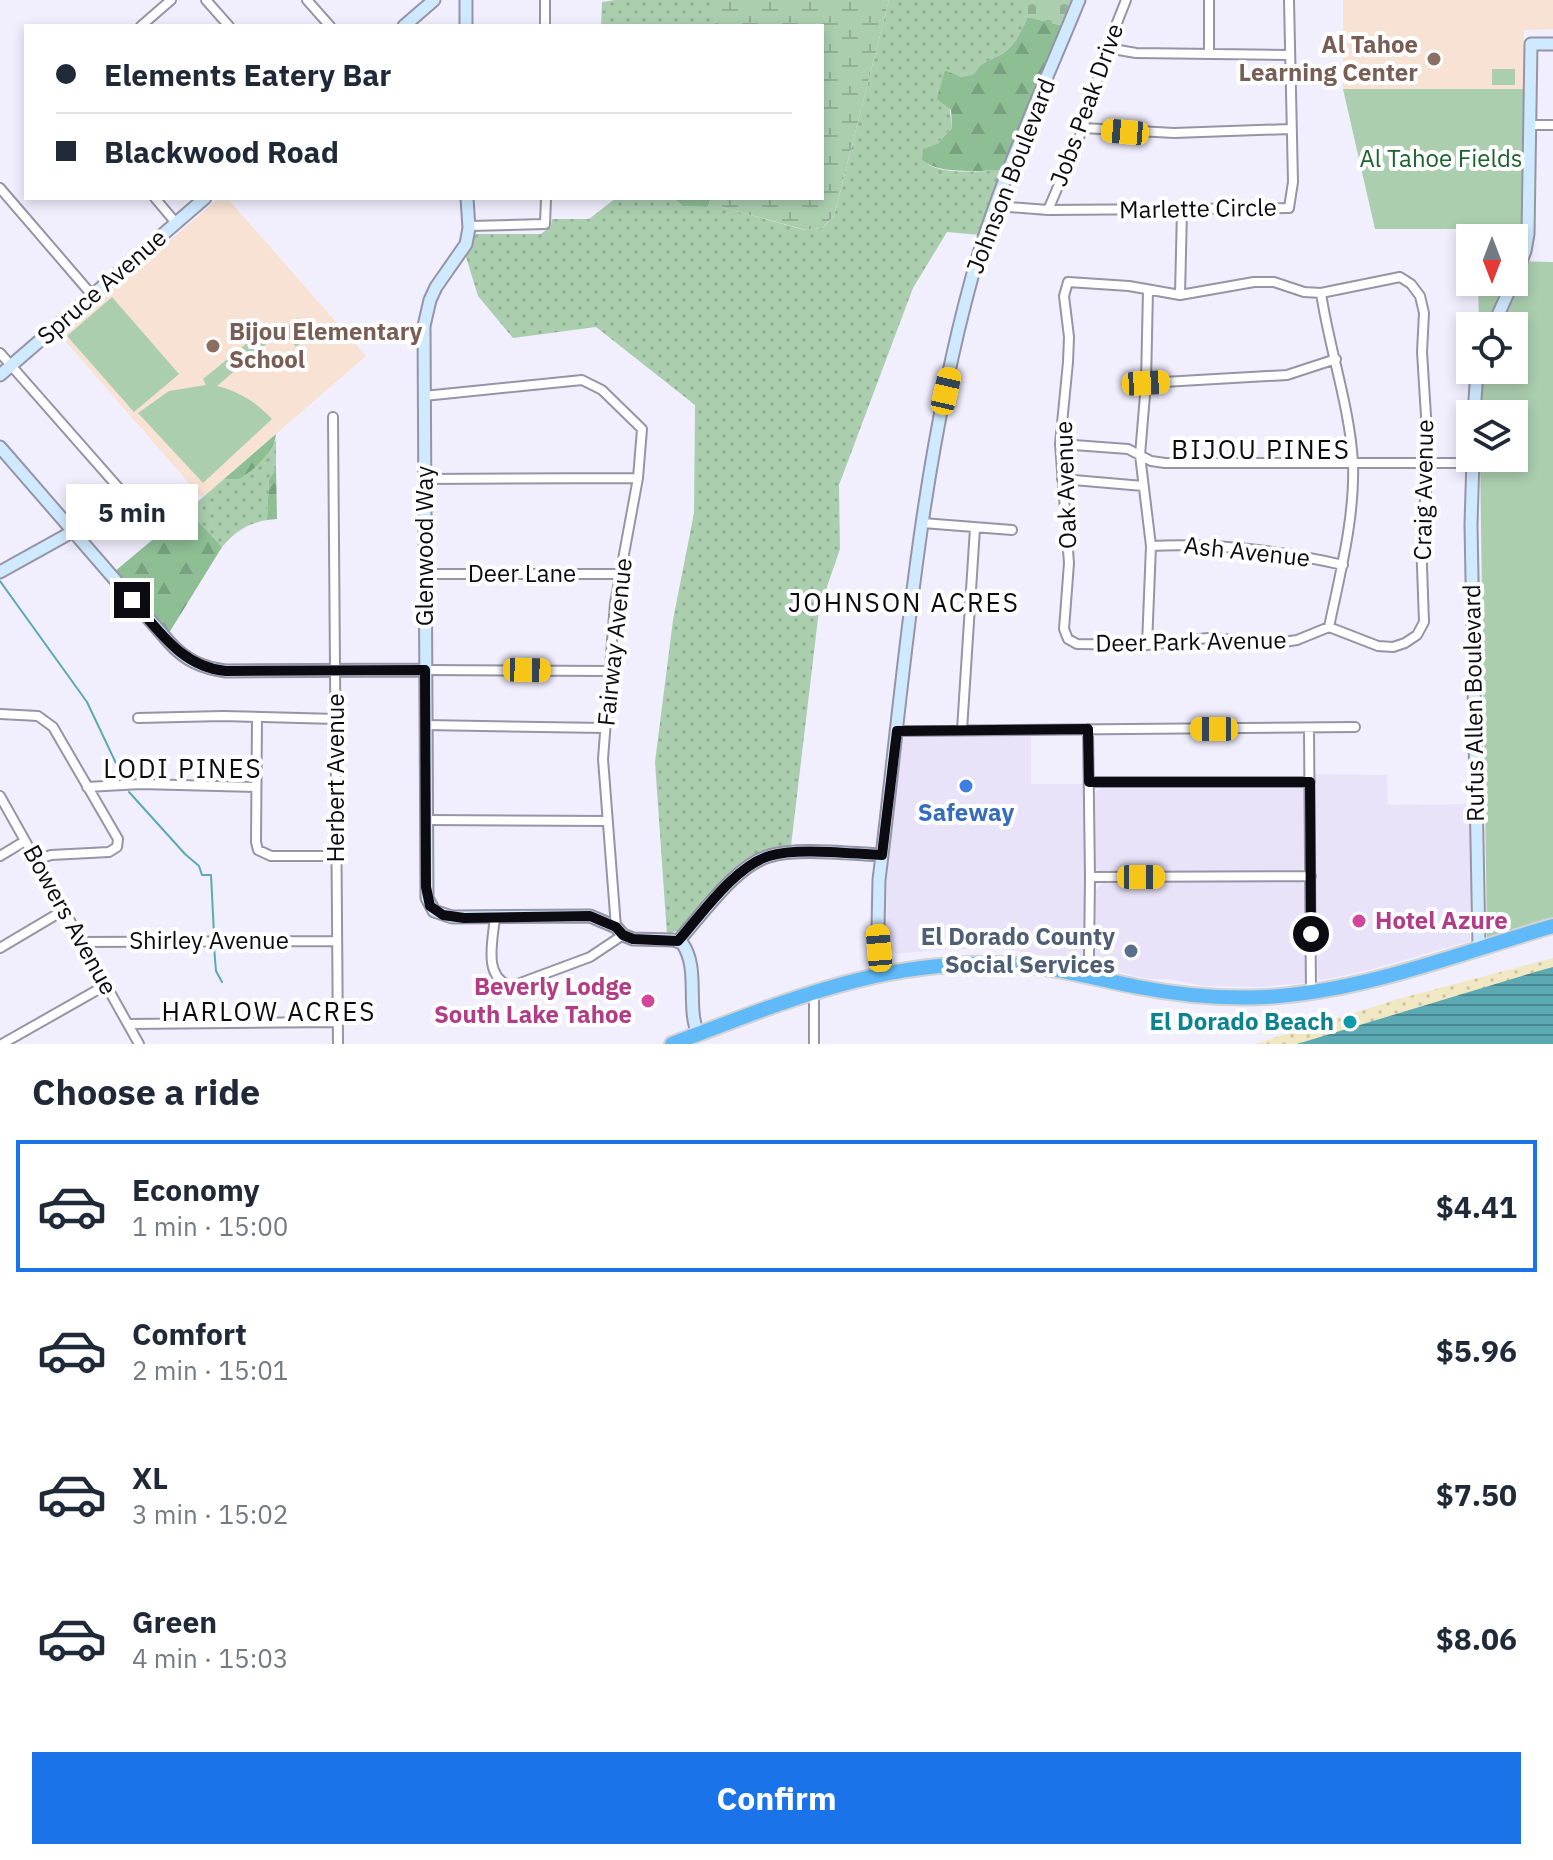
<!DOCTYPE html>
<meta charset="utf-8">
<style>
:root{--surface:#fff;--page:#f6f6f7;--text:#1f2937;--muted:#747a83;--line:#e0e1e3;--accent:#1a73e8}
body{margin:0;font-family:"IBM Plex Sans",sans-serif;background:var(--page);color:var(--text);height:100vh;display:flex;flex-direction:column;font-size:30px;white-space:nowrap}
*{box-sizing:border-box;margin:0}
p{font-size:26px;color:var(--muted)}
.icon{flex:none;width:44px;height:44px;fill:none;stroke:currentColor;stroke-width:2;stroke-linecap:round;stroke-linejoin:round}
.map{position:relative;height:1044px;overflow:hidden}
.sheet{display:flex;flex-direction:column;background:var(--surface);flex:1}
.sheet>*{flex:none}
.hud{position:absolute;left:24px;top:24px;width:800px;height:176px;border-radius:0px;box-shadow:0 4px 12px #0003;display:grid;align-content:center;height:176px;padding:0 32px;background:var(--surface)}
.needle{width:52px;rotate:180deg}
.fabs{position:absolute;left:1456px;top:224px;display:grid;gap:16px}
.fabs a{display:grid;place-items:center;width:72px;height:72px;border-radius:0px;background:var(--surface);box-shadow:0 4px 12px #0003;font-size:40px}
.end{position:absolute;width:36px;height:36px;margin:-18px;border:10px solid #0c0b11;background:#fff;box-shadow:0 0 0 4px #fff}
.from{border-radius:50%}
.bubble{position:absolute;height:56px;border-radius:0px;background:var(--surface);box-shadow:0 4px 12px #0003;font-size:26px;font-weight:800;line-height:56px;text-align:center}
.car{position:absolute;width:24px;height:48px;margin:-24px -12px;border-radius:10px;box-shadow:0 0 6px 2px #0007;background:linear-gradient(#f5c518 24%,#345 0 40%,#f5c518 0 76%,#345 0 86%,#f5c518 0)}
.hud b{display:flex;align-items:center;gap:28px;height:76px;font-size:30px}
.hud b+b{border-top:2px solid var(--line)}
.hud i{width:20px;height:20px;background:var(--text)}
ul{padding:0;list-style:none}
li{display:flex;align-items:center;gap:24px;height:132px;margin:0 16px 12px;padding:0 16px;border:4px solid transparent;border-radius:0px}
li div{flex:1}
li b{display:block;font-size:30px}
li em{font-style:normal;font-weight:800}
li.on{border-color:var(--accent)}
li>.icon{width:72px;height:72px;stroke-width:1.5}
h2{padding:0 32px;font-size:36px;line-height:96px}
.button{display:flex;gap:16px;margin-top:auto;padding:16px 32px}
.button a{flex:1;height:92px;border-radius:0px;background:var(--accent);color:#fff;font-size:32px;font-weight:800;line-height:92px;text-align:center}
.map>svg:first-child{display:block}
.commercial{fill:#e9e3f9}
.education{fill:#f7e2d4}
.grass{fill:url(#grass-dots)}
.forest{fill:url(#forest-firs)}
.wetland{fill:url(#wetland-marsh)}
.sand{fill:url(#sand-dots)}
.cemetery{fill:url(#cemetery-stones)}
.park{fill:#abceaf}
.water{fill:url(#water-rules)}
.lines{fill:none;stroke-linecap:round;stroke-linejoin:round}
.stream{stroke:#5aa9b3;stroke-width:2}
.street-casing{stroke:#9694a5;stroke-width:12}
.secondary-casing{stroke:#9694a5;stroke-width:15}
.highway-casing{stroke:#d3d3d4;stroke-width:18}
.street{stroke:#fff;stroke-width:8}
.secondary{stroke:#cfeafe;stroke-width:11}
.highway{stroke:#60bafa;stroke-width:14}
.route{stroke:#0c0b11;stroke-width:10}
.education-dot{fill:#8d6e63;stroke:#fff;stroke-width:3}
.shop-dot{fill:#3f7fe0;stroke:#fff;stroke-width:3}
.hotel-dot{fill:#d1479c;stroke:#fff;stroke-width:3}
.service-dot{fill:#5c6f8a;stroke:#fff;stroke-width:3}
.culture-dot{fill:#0f9aa8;stroke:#fff;stroke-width:3}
.labels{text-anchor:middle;stroke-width:8;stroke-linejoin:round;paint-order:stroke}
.education-label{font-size:24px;font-weight:bold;fill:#785e54;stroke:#fff;text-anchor:end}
.street-label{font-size:24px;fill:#0c0b11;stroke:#fff}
.park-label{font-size:24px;fill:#1c632e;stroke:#fff}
.shop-label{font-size:24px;font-weight:bold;fill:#366cbe;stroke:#fff}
.hotel-label{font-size:24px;font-weight:bold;fill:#b23c85;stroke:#fff;text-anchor:start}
.service-label{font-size:24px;font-weight:bold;fill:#4e5e75;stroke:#fff;text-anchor:end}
.culture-label{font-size:24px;font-weight:bold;fill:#0d838f;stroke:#fff;text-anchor:end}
.neighbourhood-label{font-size:26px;letter-spacing:2px;fill:#0c0b11;stroke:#fff}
</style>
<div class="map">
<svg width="1553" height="1044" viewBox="0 0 1553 1044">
<defs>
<pattern id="grass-dots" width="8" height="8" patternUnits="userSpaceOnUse" patternTransform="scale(2)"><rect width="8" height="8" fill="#abceaf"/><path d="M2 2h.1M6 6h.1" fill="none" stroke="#92b096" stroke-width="1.8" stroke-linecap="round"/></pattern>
<pattern id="forest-firs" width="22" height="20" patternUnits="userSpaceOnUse" patternTransform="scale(2)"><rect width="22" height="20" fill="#8dbe94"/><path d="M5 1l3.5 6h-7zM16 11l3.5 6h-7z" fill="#78a27f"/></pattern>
<pattern id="wetland-marsh" width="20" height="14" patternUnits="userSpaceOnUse" patternTransform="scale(2)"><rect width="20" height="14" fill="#abceaf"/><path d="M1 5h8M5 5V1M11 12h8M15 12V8" fill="none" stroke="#92b096"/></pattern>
<pattern id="sand-dots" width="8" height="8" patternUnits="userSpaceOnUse" patternTransform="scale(2)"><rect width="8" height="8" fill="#f1e7c2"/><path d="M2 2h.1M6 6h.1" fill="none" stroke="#cdc5a6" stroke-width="1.8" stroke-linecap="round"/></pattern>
<pattern id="cemetery-stones" width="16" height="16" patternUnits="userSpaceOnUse" patternTransform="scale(2)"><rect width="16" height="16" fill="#abceaf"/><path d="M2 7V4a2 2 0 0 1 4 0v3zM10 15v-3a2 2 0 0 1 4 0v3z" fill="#92b096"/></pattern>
<pattern id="water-rules" width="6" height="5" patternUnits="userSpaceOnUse" patternTransform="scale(2)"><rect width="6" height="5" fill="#5aa9b3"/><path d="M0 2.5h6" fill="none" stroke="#498890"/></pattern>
</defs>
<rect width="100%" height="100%" fill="#f1effe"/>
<path class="commercial" d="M942,735H1031V784H1085L1084,956L1081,962L1006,949H949L896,954L888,946L886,939L887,878L901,743L905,736Z
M1314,774L1387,775L1388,805L1471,804L1470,941L1369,970L1323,980L1318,979Z
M1297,786L1305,790V794L1306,863L1302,870L1101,872L1096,869L1095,794L1101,788Z
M1299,881L1306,888L1307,979L1305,983L1260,987L1203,986L1169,979H1149L1100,968L1096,965V890L1104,882Z"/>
<path class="education" d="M1343,0H1553V29L1524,30V89H1343Z
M219,198H227L366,356L202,498L60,335Z"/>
<path class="grass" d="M615,0H715L716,20L714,26H601L602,2Z
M889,0H1023V16L1028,17C1021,31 1014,48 1000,55C986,63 984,59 974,74L961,77L945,70L952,128L922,160C940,177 980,170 1003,171L980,235L947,232L913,288L839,485L840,549L819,610L791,846C737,852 713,893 678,930L667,935L655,762L673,620L694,513L695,405L596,327L513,338L478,296L466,257L476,234H541L551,226L552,219H589L616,198H674L682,206L721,207L805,230L822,228L834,216Z
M276,440V468L269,480L267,520C246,524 236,531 222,547L188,510L224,479C249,479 262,458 276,440Z"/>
<path class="forest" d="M1028,17L1064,26L1003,171C982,170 938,175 922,160L923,149L937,144L952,128L951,110L937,99L945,70L961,77L974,74C984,59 986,63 1000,55C1014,48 1021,31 1028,17Z
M674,198H711L708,207L682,206Z
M276,434C276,449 252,473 238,479C236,479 227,479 224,479Z
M276,468L277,519L267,520L269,480Z
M188,510L222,547L169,633L114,572Z"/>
<path class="wetland" d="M715,0H889L834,216L822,228L806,230L721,207H708L711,198H822V26H714L716,20L711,10Z"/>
<path class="sand" d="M1553,958V968L1299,1044H1254L1398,999Z"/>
<path class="cemetery" d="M1023,0H1075L1064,26L1023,16Z"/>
<path class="park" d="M1492,69H1515V85H1492Z
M1343,89H1524L1523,229H1375Z
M1514,261L1553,262V923L1487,940L1480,458H1514V414H1480L1479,370H1514V326H1479L1478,282H1514Z
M112,297L179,374L134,412L67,336Z
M297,318L311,334L296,347L282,331Z
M268,326L277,335L217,386C240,392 256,402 272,419L203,483L138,413L169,391L206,385L203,379Z"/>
<path class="water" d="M1553,967V1044H1297L1535,972Z"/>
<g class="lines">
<path class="stream" d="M0,581L87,702L123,778
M129,792L185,854L199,866L202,875H211L214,934
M214,947L216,971L222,982"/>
<g class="street-casing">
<path id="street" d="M206,0L229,26
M307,0L330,26
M545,0V26
M141,26L171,0
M1107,48L1136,53L1289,55
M1209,53V0
M1531,125H1553
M1083,128L1174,133L1290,129
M0,188L92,295
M155,198L176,223
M997,206L1048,210L1289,208L1293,182L1289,0
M1048,210L1083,128L1107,48L1126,0
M469,226L545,224L546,198
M1400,277L1411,284L1420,296L1424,313L1422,352L1429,464L1421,539L1424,622L1417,635L1405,643L1393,647L1378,646L1329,627L1297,640L1277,643L1208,638L1147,645L1077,644L1068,639L1064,629L1069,563L1060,444L1068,362L1069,337L1064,296L1068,282L1129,286L1180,295L1254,282H1274L1304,292L1321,293Z
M1321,293C1329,348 1350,407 1353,463C1355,517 1340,574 1329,627
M1180,295L1182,210
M0,353L153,527
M1146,383L1287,375L1336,359
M424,396L582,380L602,390L642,429L638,478L615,603L603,759L616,927
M333,417L338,1044
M1060,444L1128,449L1151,461L1165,463H1473
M424,479L638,478
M1062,479L1143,486
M923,523L1012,530
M1151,546C1217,543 1278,550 1343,565
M425,574H620
M1147,645L1151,546L1140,455L1146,383L1148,290
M425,670L610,671
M0,714L38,716L53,727L118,839L117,847L109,852L51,855L36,860
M138,718L223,716L336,719
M257,719L256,842L258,850L271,856H336
M425,725L605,728
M1309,728L1311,992
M962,730L975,528
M897,731L1355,727
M1089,782H1310
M87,787L141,784L256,787
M0,796L139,1044
M426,820L608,821
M0,856L25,841
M1090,877L1311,876
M495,917C493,940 482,979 512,986L590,957L623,935
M82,942L336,941
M0,948L64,910
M1087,976L1089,960L1090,877L1088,729
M128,1024L338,1022
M2,1044L106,985
M814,1044V991"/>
</g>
<g class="secondary-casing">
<path id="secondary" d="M404,26L434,0
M466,26V0
M467,198L469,228L466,244L436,287L430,300L424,326L427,898L434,911L452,917L590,916L616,927L623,935L633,939L673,940L682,943C700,968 686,1006 698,1034
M1514,280L1525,251L1528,234L1531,44H1553
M1493,326L1513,282
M0,375L205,198
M1474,414L1477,370
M0,447L169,642C185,660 202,668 226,671L425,670
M1473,458L1471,525L1479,947
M0,572L72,532
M678,941C702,915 735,866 769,856C797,847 852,854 882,855
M882,973L878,928L879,880C904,679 918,473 972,277C999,182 1042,91 1079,0"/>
</g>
<g class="highway-casing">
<path id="highway" d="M672,1044C793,998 898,953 1030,966C1067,970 1102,980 1138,987C1179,995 1222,999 1264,997C1363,992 1459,953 1553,926"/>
</g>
<use href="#street" class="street"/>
<use href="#secondary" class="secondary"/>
<use href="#highway" class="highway"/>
</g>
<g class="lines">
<path class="route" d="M132,600C160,632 182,667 226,671L425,670L426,887L430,906L443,915L464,918L590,916L616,927L623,935L633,939L678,941C701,915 735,866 769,856C797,847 852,854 882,855L897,731L1088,729L1089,782H1310L1311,934"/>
</g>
<g class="education-dot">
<circle cx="1434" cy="59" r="8"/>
<circle cx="213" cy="346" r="8"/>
</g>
<circle class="shop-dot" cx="966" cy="786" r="8"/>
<g class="hotel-dot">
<circle cx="1359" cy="921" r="8"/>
<circle cx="648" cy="1001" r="8"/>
</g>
<circle class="service-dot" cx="1131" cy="951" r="8"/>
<circle class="culture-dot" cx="1350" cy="1022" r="8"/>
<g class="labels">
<g class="education-label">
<text x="1418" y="53">Al Tahoe<tspan x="1418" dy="28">Learning Center</tspan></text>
<text x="229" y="340" text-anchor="start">Bijou Elementary<tspan x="229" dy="28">School</tspan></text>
</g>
<g class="street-label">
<text transform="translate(1087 105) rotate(-70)" y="8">Jobs Peak Drive</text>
<text transform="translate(1011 176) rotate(-69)" y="8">Johnson Boulevard</text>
<text transform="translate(1198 209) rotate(-1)" y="8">Marlette Circle</text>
<text transform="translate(102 287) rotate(-41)" y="8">Spruce Avenue</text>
<text transform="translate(1066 485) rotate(-92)" y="8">Oak Avenue</text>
<text transform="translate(1424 490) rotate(-89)" y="8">Craig Avenue</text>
<text transform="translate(425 546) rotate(-90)" y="8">Glenwood Way</text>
<text transform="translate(1247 552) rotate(6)" y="8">Ash Avenue</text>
<text x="522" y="582">Deer Lane</text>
<text transform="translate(615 642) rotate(-84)" y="8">Fairway Avenue</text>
<text transform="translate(1191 642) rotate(-1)" y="8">Deer Park Avenue</text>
<text transform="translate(1474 703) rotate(-91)" y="8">Rufus Allen Boulevard</text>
<text transform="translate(336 778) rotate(-90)" y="8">Herbert Avenue</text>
<text transform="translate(70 920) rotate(61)" y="8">Bowers Avenue</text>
<text x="209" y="949">Shirley Avenue</text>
</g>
<g class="park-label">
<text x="1441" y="167">Al Tahoe Fields</text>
</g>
<g class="shop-label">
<text x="966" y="821">Safeway</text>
</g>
<g class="hotel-label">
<text x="1375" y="929">Hotel Azure</text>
<text x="632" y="995" text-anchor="end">Beverly Lodge<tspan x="632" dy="28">South Lake Tahoe</tspan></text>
</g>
<g class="service-label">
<text x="1115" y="945">El Dorado County<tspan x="1115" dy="28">Social Services</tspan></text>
</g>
<g class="culture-label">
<text x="1334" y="1030">El Dorado Beach</text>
</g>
<g class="neighbourhood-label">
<text x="1261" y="459">BIJOU PINES</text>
<text x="904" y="612">JOHNSON ACRES</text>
<text x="183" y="778">LODI PINES</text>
<text x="269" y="1021">HARLOW ACRES</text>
</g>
</g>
</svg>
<div class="fabs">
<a><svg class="needle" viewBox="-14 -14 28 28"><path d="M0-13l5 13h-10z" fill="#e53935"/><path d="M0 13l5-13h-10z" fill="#747a83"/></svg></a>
<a><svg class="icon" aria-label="locate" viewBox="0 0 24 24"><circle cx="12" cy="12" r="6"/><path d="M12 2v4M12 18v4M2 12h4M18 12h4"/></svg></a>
<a><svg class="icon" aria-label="layers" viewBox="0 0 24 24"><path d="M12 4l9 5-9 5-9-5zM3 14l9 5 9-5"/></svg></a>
</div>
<i class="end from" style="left:1311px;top:934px"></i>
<i class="end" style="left:132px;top:600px"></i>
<div class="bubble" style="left:66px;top:484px;width:132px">5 min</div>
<i class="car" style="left:1125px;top:132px;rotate:275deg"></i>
<i class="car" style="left:1146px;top:383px;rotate:87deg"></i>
<i class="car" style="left:946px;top:391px;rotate:13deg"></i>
<i class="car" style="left:527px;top:670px;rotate:91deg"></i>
<i class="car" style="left:1214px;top:729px;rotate:270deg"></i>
<i class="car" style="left:1141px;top:877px;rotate:90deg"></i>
<i class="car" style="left:879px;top:948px;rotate:355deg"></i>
<div class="hud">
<b><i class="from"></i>Elements Eatery Bar</b>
<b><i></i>Blackwood Road</b>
</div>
</div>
<section class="sheet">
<h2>Choose a ride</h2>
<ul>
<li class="on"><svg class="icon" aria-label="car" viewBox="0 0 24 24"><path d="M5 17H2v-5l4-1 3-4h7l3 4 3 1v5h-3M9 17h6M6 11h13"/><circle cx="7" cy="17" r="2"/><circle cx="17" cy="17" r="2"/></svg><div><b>Economy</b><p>1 min · 15:00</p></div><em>$4.41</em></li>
<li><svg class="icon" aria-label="car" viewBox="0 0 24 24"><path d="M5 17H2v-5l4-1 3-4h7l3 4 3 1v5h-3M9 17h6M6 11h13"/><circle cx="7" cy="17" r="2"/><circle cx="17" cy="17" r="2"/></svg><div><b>Comfort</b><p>2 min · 15:01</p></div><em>$5.96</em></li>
<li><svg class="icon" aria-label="car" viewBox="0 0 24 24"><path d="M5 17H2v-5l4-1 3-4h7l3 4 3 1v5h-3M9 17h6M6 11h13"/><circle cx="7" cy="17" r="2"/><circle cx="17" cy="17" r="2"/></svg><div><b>XL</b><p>3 min · 15:02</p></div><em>$7.50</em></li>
<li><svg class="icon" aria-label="car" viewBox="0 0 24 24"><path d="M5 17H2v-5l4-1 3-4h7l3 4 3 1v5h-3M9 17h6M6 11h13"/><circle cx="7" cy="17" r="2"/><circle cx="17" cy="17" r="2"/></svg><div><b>Green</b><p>4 min · 15:03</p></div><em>$8.06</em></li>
</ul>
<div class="button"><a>Confirm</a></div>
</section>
